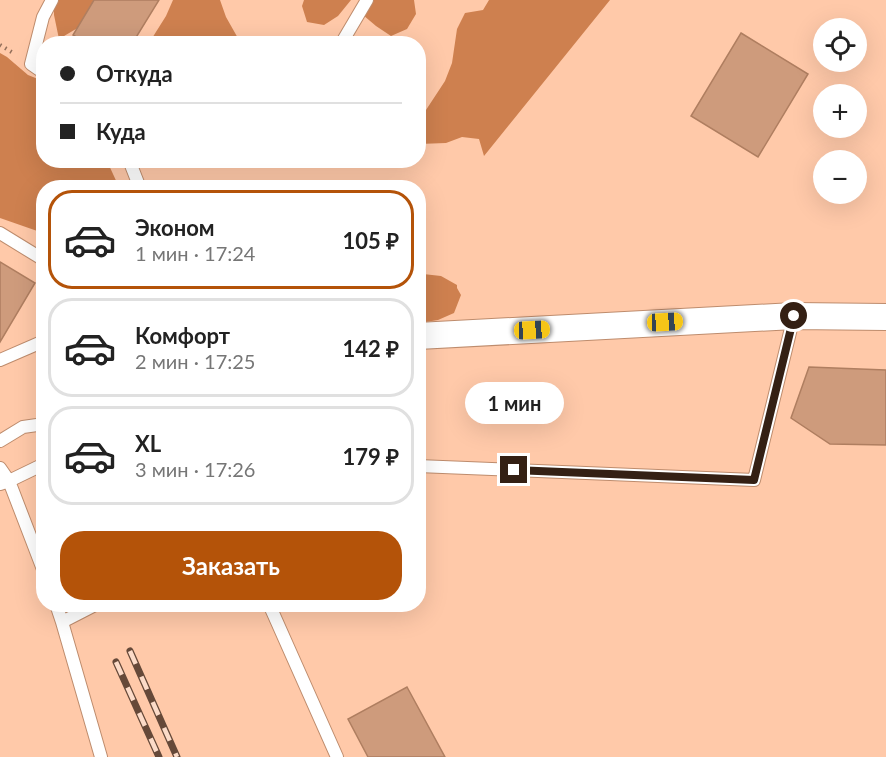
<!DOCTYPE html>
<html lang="ru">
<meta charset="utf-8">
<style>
:root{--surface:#fff;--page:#f2f2f2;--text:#222;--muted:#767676;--line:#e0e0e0;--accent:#b45309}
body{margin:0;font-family:Lato,sans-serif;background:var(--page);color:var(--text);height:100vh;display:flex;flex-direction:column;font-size:22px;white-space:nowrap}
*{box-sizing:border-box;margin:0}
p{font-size:20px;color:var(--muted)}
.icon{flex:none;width:33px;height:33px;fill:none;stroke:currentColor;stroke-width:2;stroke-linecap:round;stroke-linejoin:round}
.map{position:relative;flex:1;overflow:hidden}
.details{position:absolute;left:36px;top:180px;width:390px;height:432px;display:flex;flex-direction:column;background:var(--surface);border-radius:24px;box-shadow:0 6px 24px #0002}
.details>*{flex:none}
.top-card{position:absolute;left:36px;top:36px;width:390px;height:132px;border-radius:24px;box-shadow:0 6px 24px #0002;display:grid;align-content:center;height:132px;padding:0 24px;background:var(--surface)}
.tools{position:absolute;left:813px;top:18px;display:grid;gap:12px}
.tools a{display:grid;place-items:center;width:54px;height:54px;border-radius:50%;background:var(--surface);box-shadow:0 6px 24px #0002;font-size:30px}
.end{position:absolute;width:27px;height:27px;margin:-14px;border:8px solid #342014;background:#fff;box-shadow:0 0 0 3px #fff}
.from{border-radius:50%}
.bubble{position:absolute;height:42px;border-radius:21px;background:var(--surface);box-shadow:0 6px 24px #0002;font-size:20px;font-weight:700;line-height:42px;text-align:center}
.car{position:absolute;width:18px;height:36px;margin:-18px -9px;border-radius:8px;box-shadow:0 0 4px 2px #0007;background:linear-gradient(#f5c518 24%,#345 0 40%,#f5c518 0 76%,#345 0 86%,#f5c518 0)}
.top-card b{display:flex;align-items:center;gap:21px;height:57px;font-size:22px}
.top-card b+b{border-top:2px solid var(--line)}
.top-card i{width:15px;height:15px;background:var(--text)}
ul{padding:10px 0 0;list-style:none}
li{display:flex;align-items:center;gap:18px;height:99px;margin:0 12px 9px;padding:0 12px;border:3px solid var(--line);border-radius:24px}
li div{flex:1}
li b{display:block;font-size:22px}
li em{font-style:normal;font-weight:700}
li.on{border-color:var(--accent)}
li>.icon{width:54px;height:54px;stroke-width:1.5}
.primary-button{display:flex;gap:12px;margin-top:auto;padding:12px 24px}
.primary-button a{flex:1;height:69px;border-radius:24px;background:var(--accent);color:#fff;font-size:24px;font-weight:700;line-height:69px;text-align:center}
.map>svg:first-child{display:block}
.forest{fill:#ce804f}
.building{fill:#ce9b7c;stroke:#af7e60;stroke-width:1.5}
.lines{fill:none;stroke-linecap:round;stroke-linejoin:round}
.service-casing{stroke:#be8c6d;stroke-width:14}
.minor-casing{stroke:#be8c6d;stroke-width:28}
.path{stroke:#936f5a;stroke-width:4;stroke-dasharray:1.5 4.5;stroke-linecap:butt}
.service{stroke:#fff;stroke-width:12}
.minor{stroke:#fff;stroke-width:26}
.rail-casing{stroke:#664939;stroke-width:7}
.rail{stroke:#fcdbc8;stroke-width:4.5;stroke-dasharray:14;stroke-linecap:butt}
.route{stroke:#342014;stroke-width:8}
</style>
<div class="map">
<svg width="886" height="757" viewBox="0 0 886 757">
<rect width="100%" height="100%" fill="#ffc9a9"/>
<path class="forest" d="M54,0H96L81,26L59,39L54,15Z
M173,0H220L226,17L239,40L265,43L291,39L294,43H149L166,16Z
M304,0H351L338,16L324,25L307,22L302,6Z
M366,0H414L416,14L407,29L391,36L376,26L363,15Z
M489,0H610L484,156L479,139L462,137L446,143L419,144V115L426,110L445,81L452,63L457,29L465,13L483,10Z
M0,53L7,57L28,75L43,81L44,160L107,161L119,187L44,188L43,233L0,218Z
M423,274L441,276L457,285V288L461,295L454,313L438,320L419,323V275Z"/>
<path class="building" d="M94,0H159L132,44H87L73,35Z
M741,33L808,74L758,157L691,116Z
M0,262L35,283L0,342Z
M809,367L886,370V445L830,444L791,418Z
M407,687L445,757H368L348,719Z"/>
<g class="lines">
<g class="service-casing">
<path id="service" d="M341,44L367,0
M44,73L31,64L43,17L52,0
M129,160L140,188
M0,233L44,260
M0,360L44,341
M0,441L23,427L44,424
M418,466L754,480L794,316
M0,468L9,481L44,572
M0,484L9,481L44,464
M56,604L62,622L97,604
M269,604L337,757
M62,622L101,757"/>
</g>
<g class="minor-casing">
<path id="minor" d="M418,336L794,316L886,317"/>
</g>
<path class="path" d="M0,45L15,54"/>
<use href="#service" class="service"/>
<use href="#minor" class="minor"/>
<g class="rail-casing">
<path id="rail" d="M130,651L177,757
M116,662L159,757"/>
</g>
<use href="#rail" class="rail"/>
</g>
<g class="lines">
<path class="route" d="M514,470L754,480L794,316"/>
</g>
</svg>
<div class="tools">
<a><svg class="icon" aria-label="locate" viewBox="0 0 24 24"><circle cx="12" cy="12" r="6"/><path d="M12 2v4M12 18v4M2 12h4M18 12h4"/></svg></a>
<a>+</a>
<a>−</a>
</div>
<i class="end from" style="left:794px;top:316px"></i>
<i class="end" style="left:514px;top:470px"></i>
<div class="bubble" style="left:465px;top:382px;width:99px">1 мин</div>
<i class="car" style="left:665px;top:322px;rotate:87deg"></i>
<i class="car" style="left:532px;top:330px;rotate:87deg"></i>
<div class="top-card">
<b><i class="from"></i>Откуда</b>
<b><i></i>Куда</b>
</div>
<section class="details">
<ul>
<li class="on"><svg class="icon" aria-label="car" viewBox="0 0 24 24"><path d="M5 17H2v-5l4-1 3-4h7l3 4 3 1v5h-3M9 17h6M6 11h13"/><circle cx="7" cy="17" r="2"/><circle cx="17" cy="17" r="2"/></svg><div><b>Эконом</b><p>1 мин · 17:24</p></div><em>105 ₽</em></li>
<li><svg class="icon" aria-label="car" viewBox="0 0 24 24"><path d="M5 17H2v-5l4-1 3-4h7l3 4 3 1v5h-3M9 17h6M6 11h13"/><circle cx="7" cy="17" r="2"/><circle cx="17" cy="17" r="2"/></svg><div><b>Комфорт</b><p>2 мин · 17:25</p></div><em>142 ₽</em></li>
<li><svg class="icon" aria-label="car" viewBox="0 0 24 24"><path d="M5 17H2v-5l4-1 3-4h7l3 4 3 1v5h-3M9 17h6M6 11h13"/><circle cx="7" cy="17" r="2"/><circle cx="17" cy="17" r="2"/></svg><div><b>XL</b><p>3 мин · 17:26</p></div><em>179 ₽</em></li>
</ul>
<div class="primary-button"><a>Заказать</a></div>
</section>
</div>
